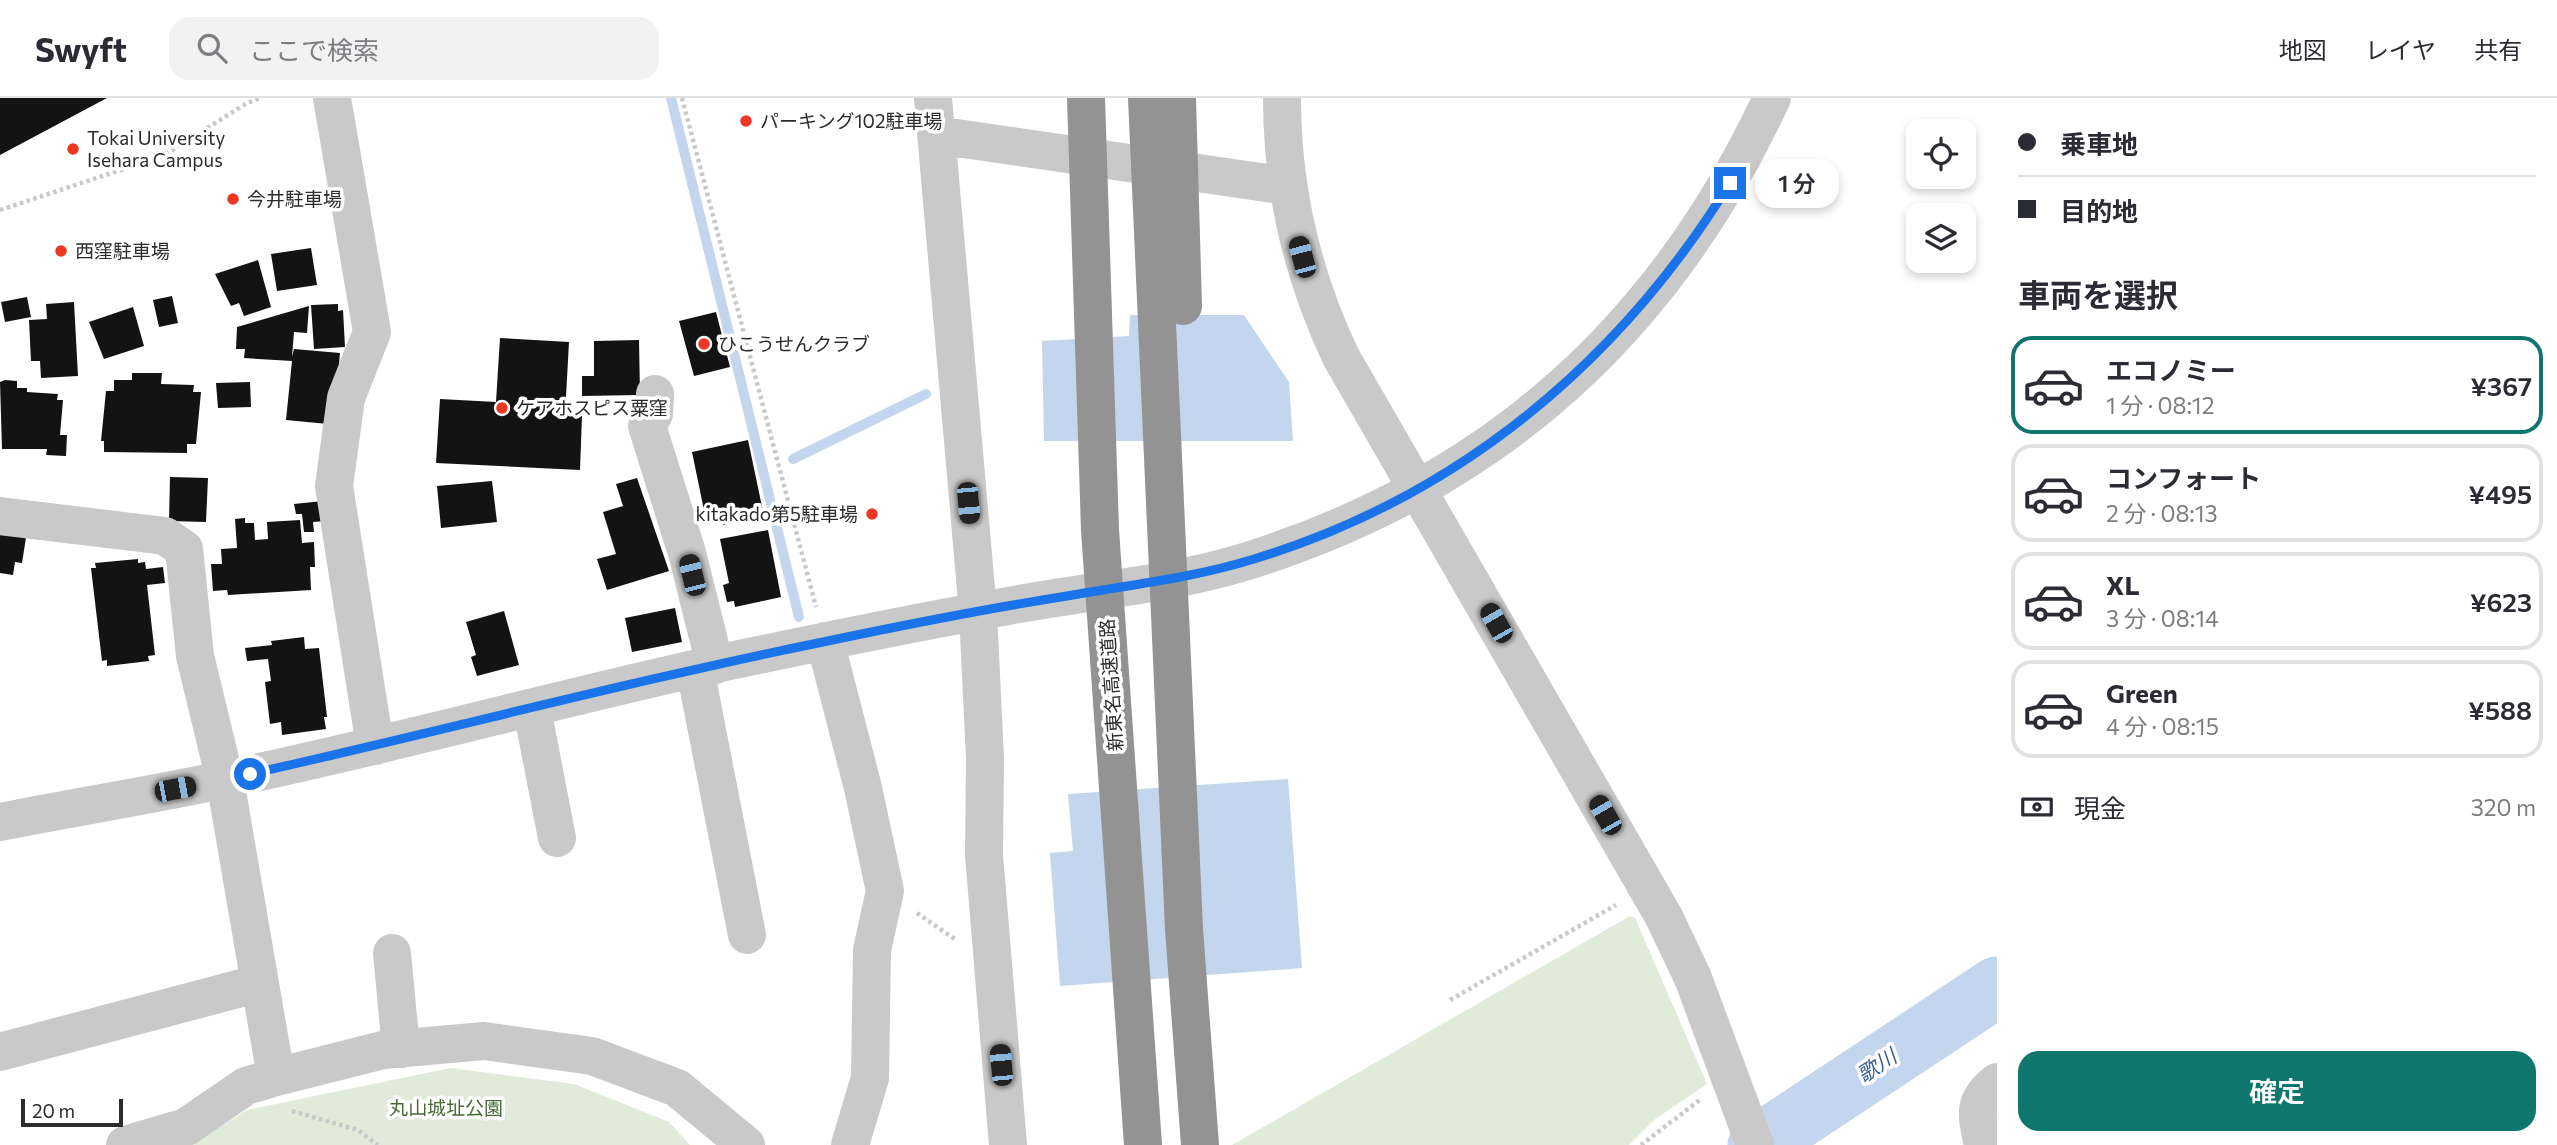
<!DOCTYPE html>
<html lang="ja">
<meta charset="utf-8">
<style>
:root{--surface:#fff;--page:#f2f2f3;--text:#2b2b33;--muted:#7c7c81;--line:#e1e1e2;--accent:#0f766e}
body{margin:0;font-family:Commissioner,"Noto Sans JP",sans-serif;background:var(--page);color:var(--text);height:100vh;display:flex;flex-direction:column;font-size:26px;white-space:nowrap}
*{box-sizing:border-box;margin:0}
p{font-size:23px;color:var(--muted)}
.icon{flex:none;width:38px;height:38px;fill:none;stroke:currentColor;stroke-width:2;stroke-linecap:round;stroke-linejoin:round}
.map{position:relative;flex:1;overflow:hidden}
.side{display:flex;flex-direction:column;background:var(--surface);width:560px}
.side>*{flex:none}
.banner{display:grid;align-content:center;height:154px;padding:0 21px;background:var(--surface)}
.fabs{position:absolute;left:1906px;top:21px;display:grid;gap:14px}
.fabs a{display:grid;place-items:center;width:70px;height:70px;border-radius:14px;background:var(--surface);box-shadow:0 4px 10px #0003;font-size:35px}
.scale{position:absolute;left:21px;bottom:18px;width:102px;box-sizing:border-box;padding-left:7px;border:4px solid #2c2c2c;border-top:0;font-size:19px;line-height:24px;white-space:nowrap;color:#2c2c2c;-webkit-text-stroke:5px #fff;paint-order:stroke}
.end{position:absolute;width:32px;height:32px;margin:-16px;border:9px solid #1a73e8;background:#fff;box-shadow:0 0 0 4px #fff}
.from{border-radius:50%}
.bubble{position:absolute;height:49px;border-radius:21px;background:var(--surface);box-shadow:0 4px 10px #0003;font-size:23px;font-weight:600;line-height:49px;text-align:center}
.car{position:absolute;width:21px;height:42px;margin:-21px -10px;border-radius:9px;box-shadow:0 0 5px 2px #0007;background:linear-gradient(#222 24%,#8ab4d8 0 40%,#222 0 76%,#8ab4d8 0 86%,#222 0)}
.banner b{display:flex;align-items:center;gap:24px;height:66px;font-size:26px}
.banner b+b{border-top:2px solid var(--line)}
.banner i{width:18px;height:18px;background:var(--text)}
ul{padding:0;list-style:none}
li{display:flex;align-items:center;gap:21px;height:98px;margin:0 14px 10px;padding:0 7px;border:4px solid var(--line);border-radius:21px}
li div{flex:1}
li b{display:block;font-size:26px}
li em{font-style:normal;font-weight:600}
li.on{border-color:var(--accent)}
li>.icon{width:63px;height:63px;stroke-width:1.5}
h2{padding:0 21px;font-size:32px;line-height:84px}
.pay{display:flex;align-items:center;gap:18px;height:77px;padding:0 21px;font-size:26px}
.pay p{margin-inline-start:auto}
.action{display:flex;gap:14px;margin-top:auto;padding:14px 21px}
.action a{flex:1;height:80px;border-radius:21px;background:var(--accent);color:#fff;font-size:28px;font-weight:600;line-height:80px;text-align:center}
header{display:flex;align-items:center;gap:42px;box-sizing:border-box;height:98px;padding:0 35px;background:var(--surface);border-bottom:2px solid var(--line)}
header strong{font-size:33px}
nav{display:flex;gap:38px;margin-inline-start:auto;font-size:24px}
.search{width:490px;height:63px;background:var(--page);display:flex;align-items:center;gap:18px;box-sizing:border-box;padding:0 24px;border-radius:21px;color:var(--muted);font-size:26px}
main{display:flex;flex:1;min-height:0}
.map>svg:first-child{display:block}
.green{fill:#e0ebd9}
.water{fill:#c3d6ed}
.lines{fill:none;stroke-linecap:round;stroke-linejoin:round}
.stream{stroke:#c3d6ed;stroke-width:10}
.river{stroke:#c3d6ed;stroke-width:61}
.building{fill:#131313}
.path{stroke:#c9c9c9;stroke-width:4.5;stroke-dasharray:3.5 3.5;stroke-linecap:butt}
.minor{stroke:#c9c9c9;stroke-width:38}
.highway-bridge{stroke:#939393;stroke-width:38}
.route{stroke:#1a73e8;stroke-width:9}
.poi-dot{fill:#ef3623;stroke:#fff;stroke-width:2.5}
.labels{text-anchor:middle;stroke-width:7;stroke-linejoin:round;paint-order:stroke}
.poi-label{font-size:19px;fill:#2c2c2c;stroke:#fff;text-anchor:start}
.street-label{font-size:19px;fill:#2c2c2c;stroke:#fff}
.park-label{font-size:19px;fill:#476a38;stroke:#fff}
.water-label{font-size:21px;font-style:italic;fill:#365f93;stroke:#fff}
</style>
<header>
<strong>Swyft</strong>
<div class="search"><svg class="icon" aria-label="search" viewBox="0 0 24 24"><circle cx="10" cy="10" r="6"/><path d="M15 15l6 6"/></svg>ここで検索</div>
<nav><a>地図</a><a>レイヤ</a><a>共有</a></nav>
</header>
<main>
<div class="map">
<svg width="1997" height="1047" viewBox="0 0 1997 1047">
<rect width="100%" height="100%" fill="#fff"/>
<path class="green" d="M1630,818L1635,820L1707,986L1654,1022L1629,1047H1232Z
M451,970L574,986L669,1024L690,1047H185L197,1043L247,1012Z"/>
<path class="water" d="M1130,217H1244L1289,284L1293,343H1044L1042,243L1129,238Z
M1288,681L1302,870L1060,888L1050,755L1073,753L1068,696Z"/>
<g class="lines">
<path class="stream" d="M671,0L799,519
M793,361L926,296"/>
<path class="river" d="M1758,1047L1997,889"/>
</g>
<path class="building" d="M0,0H107L0,57Z
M311,150L317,187L277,193L271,156Z
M258,162L271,209L244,218L239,205L231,208L215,176Z
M172,198L178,225L159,229L153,202Z
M27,199L31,219L5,224L1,204Z
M74,204L78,278L41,280L40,263H31L29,222L47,221L46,206Z
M338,206V213L343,212L345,249L314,251L311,207Z
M309,208L307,235L294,234L292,259L294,251L340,255L336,300L328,326L286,322L292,263L244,260L245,251H236L237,229Z
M133,209L144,248L104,261L89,224Z
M716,214L730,269L694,278L679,223Z
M500,240L569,244L565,317L582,318L580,372L436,365L440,301L496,304Z
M639,242L640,297L582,298V278H594V243Z
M132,275H162L161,286L194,287L193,294H201L196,346H187V355L104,354V343H101L106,293H114V282H132Z
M5,282L17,283V290H27V294L58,296L57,302H63L60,337H67L66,358L46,357L47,351H2L0,284Z
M250,284L251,309L218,310L216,285Z
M748,342L764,418L723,427L720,414L705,417L692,354Z
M170,379L208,380L206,424L169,423Z
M637,380L669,473L607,492L597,461L616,456L603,414L623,408L616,386Z
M492,383L497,424L441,430L437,388Z
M323,403L325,423L313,424L314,434H304L302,416H296L294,406Z
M245,420V425H254L255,442L268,441L267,424L300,422L302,445L314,444L315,469H310L311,492L228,497L227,492L213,493L211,466H222L221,451L237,450L235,421Z
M768,432L781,499L735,509L734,503L727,504L723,487L729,485L720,441Z
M0,433H27L22,465L15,464L13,477L0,475Z
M138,461V465L145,464L146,471L163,469L165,485L147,487L155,557L148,558L149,563L107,568V562L102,563L91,470H96L95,465Z
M675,510L682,544L632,554L625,520Z
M504,513L519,567L477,578L471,559L476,557L466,524Z
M304,539L305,551L319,550L327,619H324L326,631L282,637L281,624L270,626L265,584L271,583L268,561L247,563L245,550L272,547L271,543Z"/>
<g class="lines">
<path class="path" d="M682,0L816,509
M0,112L163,58L247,5L261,0
M917,815L956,842
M1450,902L1616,807
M292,1013L358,1032L378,1047
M1641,1047L1701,1001"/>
<path class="minor" d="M332,0L372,234L346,300L334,388L375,648
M933,0L978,514L985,661L984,757L1008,1047
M1282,0C1282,91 1302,177 1341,259L1664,819L1693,880L1755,1047
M936,37L1288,88
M655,296L654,316L647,328L687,455L715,567
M0,418L165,438L184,451L195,558L225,682L276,979
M825,543L863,690L885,793L872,852L870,980L850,1047
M695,571L747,837
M532,611L557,740
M0,724C76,709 152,697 227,681C391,647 552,602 716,566C820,544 925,522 1031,504C1106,491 1185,484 1257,460C1499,381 1665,229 1772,0
M392,855L401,951
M0,954L260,885
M125,1047L186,1029L246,988L276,979L383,952L484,943L592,958L677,990L746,1047
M1983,1047C1977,1018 1971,1004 1997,984"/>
<path class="highway-bridge" d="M1086,0L1100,432L1143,1047
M1147,0L1184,831L1200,1047
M1177,0L1183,208"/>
</g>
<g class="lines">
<path class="route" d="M250,676C441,633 631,583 823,544C904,527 985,511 1067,498C1129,487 1193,480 1254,461C1458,399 1619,265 1730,85"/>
</g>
<g class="poi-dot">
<circle cx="746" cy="23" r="7"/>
<circle cx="73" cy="51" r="7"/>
<circle cx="233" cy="101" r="7"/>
<circle cx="61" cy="153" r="7"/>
<circle cx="704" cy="246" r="7"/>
<circle cx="502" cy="310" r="7"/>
<circle cx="872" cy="416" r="7"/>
</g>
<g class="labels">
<g class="poi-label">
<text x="760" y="30">パーキング102駐車場</text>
<text x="87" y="47">Tokai University<tspan x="87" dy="22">Isehara Campus</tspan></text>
<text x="247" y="108">今井駐車場</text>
<text x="75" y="160">西窪駐車場</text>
<text x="718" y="253">ひこうせんクラブ</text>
<text x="516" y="317">ケアホスピス粟窪</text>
<text x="858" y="423" text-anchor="end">kitakado第5駐車場</text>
</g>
<g class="street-label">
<text transform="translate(1111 587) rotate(-94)" y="7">新東名高速道路</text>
</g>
<g class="park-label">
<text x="446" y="1017">丸山城址公園</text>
</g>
<g class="water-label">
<text transform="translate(1877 968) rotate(-33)" y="7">歌川</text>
</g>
</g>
</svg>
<div class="fabs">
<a><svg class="icon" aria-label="locate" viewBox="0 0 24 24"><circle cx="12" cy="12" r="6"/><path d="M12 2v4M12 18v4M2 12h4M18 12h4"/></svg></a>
<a><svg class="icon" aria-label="layers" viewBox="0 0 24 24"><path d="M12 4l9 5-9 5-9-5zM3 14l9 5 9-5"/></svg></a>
</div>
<div class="scale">20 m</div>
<i class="end from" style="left:250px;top:676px"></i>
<i class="end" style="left:1730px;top:85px"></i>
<div class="bubble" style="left:1755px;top:61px;width:84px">1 分</div>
<i class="car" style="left:1302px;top:159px;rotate:345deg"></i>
<i class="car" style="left:968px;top:405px;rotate:175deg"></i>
<i class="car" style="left:692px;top:477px;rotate:346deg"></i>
<i class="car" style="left:1496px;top:525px;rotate:330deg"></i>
<i class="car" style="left:175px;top:691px;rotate:79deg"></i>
<i class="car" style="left:1605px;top:717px;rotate:330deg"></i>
<i class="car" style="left:1001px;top:967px;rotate:355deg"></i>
</div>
<section class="side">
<div class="banner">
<b><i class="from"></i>乗車地</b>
<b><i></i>目的地</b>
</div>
<h2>車両を選択</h2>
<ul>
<li class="on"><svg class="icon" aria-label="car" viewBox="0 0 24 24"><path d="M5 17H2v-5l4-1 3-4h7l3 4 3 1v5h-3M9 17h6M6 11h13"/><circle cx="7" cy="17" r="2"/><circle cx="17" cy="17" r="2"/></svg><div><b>エコノミー</b><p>1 分 · 08:12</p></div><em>¥367</em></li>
<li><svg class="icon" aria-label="car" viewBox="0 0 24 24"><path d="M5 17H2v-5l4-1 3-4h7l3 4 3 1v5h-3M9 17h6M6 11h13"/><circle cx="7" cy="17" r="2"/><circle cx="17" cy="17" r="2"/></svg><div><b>コンフォート</b><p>2 分 · 08:13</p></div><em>¥495</em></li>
<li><svg class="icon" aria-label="car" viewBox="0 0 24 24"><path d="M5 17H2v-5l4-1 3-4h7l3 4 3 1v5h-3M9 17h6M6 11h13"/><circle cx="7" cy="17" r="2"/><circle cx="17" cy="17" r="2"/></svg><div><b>XL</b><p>3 分 · 08:14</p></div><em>¥623</em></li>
<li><svg class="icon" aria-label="car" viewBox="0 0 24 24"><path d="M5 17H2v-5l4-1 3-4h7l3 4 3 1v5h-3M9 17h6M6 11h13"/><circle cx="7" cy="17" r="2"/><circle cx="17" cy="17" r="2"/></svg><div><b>Green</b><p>4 分 · 08:15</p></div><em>¥588</em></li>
</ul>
<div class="pay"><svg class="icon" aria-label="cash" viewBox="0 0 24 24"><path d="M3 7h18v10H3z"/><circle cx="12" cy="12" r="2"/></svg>現金<p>320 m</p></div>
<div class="action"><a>確定</a></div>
</section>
</main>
